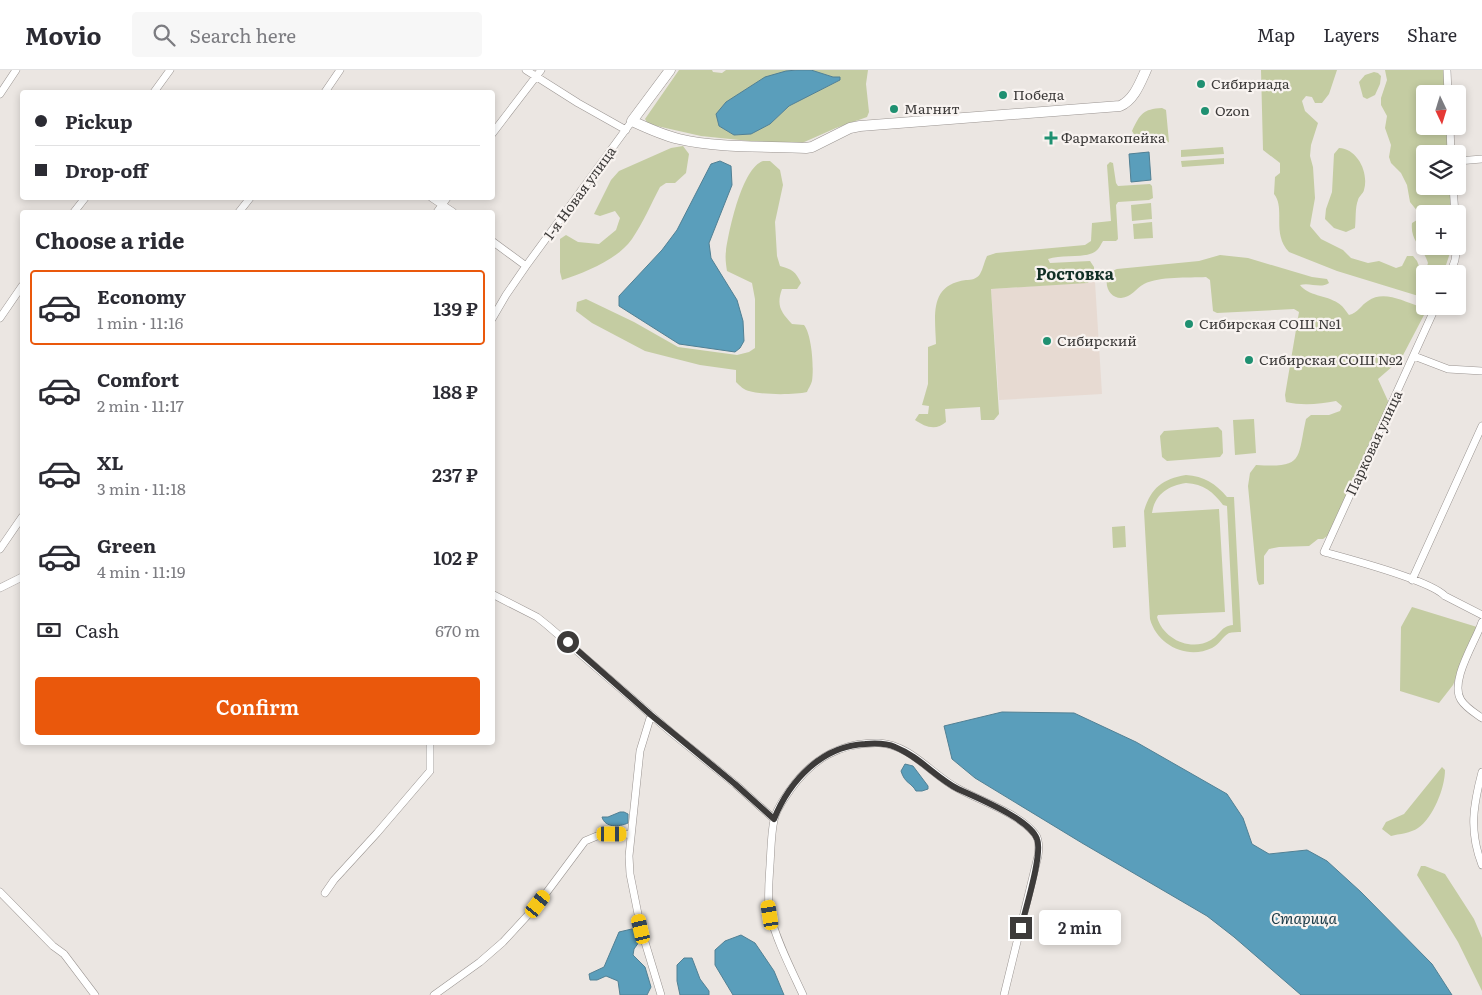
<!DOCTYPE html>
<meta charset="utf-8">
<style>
:root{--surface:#fff;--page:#f7f7f7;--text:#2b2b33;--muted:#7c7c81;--line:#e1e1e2;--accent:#ea580c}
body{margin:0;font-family:Literata,serif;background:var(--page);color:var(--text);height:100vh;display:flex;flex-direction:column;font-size:19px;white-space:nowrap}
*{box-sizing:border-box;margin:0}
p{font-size:16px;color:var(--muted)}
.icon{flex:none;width:28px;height:28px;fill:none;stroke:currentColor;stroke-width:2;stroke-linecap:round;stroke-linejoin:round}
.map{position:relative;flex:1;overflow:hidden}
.sheet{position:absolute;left:20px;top:140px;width:475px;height:535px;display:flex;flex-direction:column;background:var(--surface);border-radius:5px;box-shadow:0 2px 8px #0003}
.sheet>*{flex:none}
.top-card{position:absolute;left:20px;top:20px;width:475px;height:110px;border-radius:5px;box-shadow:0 2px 8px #0003;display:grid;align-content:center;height:110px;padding:0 15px;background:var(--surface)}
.needle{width:32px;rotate:176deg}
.buttons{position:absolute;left:1416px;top:15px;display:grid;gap:10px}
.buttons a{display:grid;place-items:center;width:50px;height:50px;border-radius:5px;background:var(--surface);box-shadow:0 2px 8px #0003;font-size:25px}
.end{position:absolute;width:22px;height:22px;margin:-11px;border:6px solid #3d3b3a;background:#fff;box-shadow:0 0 0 2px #fff}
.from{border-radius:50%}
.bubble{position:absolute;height:35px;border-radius:5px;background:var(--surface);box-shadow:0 2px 8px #0003;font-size:16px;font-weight:600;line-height:35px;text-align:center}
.car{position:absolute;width:15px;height:30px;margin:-15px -8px;border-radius:6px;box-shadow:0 0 4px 1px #0007;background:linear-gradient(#f5c518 24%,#345 0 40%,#f5c518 0 76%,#345 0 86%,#f5c518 0)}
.top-card b{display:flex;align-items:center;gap:18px;height:48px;font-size:19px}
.top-card b+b{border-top:1px solid var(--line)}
.top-card i{width:12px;height:12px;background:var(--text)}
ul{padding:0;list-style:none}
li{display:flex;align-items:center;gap:15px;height:75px;margin:0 10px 8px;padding:0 5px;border:2px solid transparent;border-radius:5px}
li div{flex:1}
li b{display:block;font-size:19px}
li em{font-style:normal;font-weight:600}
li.current{border-color:var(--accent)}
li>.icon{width:45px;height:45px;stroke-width:1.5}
h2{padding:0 15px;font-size:22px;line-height:60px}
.pay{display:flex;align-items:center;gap:12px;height:55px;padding:0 15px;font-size:19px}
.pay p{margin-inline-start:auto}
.button{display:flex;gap:10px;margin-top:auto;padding:10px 15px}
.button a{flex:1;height:58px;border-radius:5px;background:var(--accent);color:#fff;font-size:20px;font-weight:600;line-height:58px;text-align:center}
header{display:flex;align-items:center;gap:30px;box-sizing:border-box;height:70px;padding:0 25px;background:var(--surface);border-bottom:1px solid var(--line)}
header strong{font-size:24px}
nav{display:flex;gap:28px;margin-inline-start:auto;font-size:18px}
.search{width:350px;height:45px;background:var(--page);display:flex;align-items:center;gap:12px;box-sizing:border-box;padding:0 18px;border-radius:5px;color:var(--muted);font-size:19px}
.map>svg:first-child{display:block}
.built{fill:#e7dad2}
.green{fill:#c4cca2;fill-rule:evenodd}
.water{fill:#5a9ebb;stroke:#518094}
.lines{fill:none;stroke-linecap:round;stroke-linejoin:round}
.street-casing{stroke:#9a9491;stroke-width:8}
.secondary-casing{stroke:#9a9491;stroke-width:11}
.street{stroke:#fff;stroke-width:7}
.secondary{stroke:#fff;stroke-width:10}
.route{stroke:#3d3b3a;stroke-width:6}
.poi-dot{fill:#1f9071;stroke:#f8f3f0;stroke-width:2}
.labels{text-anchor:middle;stroke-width:4.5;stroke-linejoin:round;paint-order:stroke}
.poi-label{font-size:14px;fill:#3d3b3a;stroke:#f8f3f0;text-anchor:start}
.street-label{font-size:14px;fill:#3d3b3a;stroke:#f8f3f0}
.water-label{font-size:15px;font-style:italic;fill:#1a3a47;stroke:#f8f3f0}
.quarter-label{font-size:16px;font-weight:bold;fill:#123026;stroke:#f8f3f0}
</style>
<header>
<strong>Movio</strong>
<div class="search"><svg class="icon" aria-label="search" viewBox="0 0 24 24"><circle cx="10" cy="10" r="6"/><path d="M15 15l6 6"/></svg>Search here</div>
<nav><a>Map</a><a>Layers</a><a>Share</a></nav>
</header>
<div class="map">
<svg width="1482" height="925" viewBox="0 0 1482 925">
<rect width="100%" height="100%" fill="#ebe6e2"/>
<path class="built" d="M1095,212L1102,324L999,330L991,219Z"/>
<path class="green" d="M679,0H712L713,2L722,3L726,0H797L786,1L716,44L719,56L734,65L751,64L770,54L789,36L840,10V7H833L811,0H868L866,14L869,42L867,47L836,58L802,73H768L701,66L648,54L645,49Z
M1261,0H1337L1329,24L1322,33H1315L1312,27L1306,26L1302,31L1305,41L1318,53L1311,75L1310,86L1313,97L1315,128L1310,156L1321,169L1343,180L1351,188L1368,193L1379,191L1396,198L1402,196L1407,186H1413L1417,191L1421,201L1426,199L1428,193C1423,177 1410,171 1412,153L1422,147L1410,132L1407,115L1401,103L1391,93L1389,87L1391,75L1385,58L1387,46L1381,35V28L1387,10L1385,0H1445L1446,24H1425V56H1447L1448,84H1425V116H1450L1451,144H1425V176L1452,177L1443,204H1425V228L1337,201L1289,182C1271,163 1286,139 1274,124L1275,107L1280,103V93L1263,80Z
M1374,2L1378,3L1381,6L1380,14L1375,25L1367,29L1363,27L1359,12L1365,5Z
M1162,38L1166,40L1169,72C1157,79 1138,73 1132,61C1140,44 1143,39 1162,38Z
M683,76L689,84L686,103L675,113H666L660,117C651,134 643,153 632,169C617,190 586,202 562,210L560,202V169L566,165L578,172L599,174L616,160L620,148L615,141L600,146L594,144L611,110L619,101L671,78Z
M1223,77L1224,84L1181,87V80Z
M1339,78C1358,79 1369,103 1364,120C1363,124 1359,126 1358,130C1355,137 1356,150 1355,158L1346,162L1334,158L1325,149L1326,139L1332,122L1334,84Z
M1224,88V94L1182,97L1181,91Z
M763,91H770L780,100L783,115L775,152L777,186L780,196C792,199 796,202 801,213L797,219H782C776,236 781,242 792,254L804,255C812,265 814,298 812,311C811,315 808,319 807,322C795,325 761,325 749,321C744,320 740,316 736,312V300L700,295L645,281L592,253L576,241L577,232L586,229L634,252L678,277L737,285L749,282L755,278V229L752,213L727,201C726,194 725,188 726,181C729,160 742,98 763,91Z
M1110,92L1113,93L1116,113L1118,116L1150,114L1152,116L1153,128L1149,130L1118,132L1116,135L1118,169L1116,171H1103C1101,174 1099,179 1096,181C1086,189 1062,184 1048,189L1050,193L1090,191L1094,197V203L1088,213L991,219L999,344L994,350H981L980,337L945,339L946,352C936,361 925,357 915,350L919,344H928L929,336L922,335L928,314V277L936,274C935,245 929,215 966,210C971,210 977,209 980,204C983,199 984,192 987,186L996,183L1085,175L1091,171L1092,153L1111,151L1107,95Z
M1151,133L1152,149L1132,151L1131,135Z
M1152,152L1153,168L1134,169L1133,154Z
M1220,185L1248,188L1312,207L1327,209L1329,213C1320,219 1310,212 1300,215C1308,226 1326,225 1338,233C1342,235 1346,241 1349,245C1358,243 1361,235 1368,231C1383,220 1403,231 1418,236L1423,239L1424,245L1401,289L1378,309L1388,331V340L1330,464L1323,469H1318L1309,476L1279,477L1269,479L1264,486V514L1259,515L1257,510L1248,416L1250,403L1256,395C1304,398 1297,390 1306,349L1311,345H1329L1340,341L1342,336L1336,331C1320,334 1303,336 1286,332L1285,325L1299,242L1294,239L1217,243L1213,241L1210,210L1206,207C1188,208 1160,206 1144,214C1136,218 1132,227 1121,228C1112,228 1105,219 1107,209C1108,204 1112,201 1117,199L1199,191Z
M1254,349L1256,383L1235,385L1233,350Z
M1218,357L1222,361L1223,383L1220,387L1167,391L1162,387L1160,366L1164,361Z
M1186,405C1204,406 1216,414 1227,427H1234L1241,562C1238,562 1232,562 1229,563C1223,566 1219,575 1212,578C1187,590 1157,575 1150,549L1144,441C1151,418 1162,409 1186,405ZM1186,413C1204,414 1213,422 1223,435L1227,436L1233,555C1221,556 1221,564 1211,570C1191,582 1163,569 1157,547L1158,545L1225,542L1219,439L1152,443C1155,424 1168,416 1186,413Z
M1125,456L1126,477L1113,478L1112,457Z
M1412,537L1477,557L1453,615L1439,633L1400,621L1401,557Z
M1442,697L1445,700C1445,718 1433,748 1418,758C1411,763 1399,764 1391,766L1382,759L1386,752L1404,744Z
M1421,796H1425L1445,804L1474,849L1482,868V921L1458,872L1417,805Z"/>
<path class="water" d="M797,0H811L833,7H840V10L789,36L770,54L751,64L734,65L719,56L716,44L726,32L765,7L786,1Z
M1149,82L1151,110L1131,112L1129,84Z
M720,91L731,96L732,115L709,173L711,188L737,230L743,251L744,271L740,278L735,282L679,274L619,236V226L662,180L677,160L711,94Z
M1002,642L1074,643L1136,672L1227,724L1243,748L1252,774L1269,784L1307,780L1327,791L1361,822L1432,894L1452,925H1301L1234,867L1207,846L1082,773L975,708L952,689L944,656Z
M905,694L913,696L928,716V719L922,721H916C911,712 905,714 901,701Z
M620,742H624L628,744V753C619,757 605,758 602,747H608Z
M636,858L639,872L634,879L633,885L645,897L651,917L647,925H620L618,911L606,906L597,910H590L589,904L604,897L619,862Z
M741,865L755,873L774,901L784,925H733L715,895V880L725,871Z
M684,888H692L700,909L709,921V925H680L677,911V895Z"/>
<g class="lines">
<g class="street-casing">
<path id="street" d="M526,0L578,33L626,60
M1447,0L1448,24
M154,22L170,0
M325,22L340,0
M0,24L16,0
M1450,56L1451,84
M492,64L541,0
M1458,91L1482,89
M1453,116L1455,144
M432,128L453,142
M74,142L85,128
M239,142L250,128
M437,142L447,128
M492,171L526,196
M1450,204L1455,190L1457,176
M1436,236L1324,482C1349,489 1430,510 1445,526L1482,545
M0,248L22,216
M492,249L506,225L526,196L632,51
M1414,286L1448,299L1482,301
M0,479L22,447
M1412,510L1482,356
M0,518L22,507
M492,524L537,547L547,555L672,663L735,714L774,749
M1482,552C1476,571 1449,611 1461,630C1466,638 1475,643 1482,648
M651,645L640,681L629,786L630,804L641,859L661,925
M1482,702C1473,736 1469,761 1482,795
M0,822L53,876L64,884L95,925
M325,823L334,810L377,763L430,701V672
M434,925L480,892L503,872L538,834L585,771L597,766L630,764
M803,925C792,901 776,870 770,844C767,829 769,811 770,795C771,780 771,764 774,750C776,739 784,729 790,720C812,689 840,672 879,673C911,675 931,704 957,718C980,731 1019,743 1035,764C1040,770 1039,779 1038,786L1004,925"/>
</g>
<g class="secondary-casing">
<path id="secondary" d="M670,0L632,51C647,58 662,65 679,69C716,78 767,76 806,78L812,77L850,58L860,56L1120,36C1134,30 1140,13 1146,0"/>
</g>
<use href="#street" class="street"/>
<use href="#secondary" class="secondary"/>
</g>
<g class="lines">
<path class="route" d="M568,572L651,645L735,714L774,749C790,710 822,676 865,674C876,673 886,673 895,677C920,687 936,708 958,719C977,728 1030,749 1037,769C1043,784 1025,840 1021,858"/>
</g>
<g class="poi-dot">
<circle cx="1201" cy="14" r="5"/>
<circle cx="1003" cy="25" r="5"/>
<circle cx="894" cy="39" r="5"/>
<circle cx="1205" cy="41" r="5"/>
<path d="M1048.5 60.5h5v5h5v5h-5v5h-5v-5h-5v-5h5z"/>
<circle cx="1189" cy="254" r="5"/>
<circle cx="1047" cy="271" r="5"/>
<circle cx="1249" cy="290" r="5"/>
</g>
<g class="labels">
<g class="poi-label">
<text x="1211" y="19">Сибириада</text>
<text x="1013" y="30">Победа</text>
<text x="904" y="44">Магнит</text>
<text x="1215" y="46">Ozon</text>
<text x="1061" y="73">Фармакопейка</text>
<text x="1199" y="259">Сибирская СОШ №1</text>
<text x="1057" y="276">Сибирский</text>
<text x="1259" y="295">Сибирская СОШ №2</text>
</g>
<g class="street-label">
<text transform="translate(580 123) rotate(-54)" y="5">1-я Новая улица</text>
<text transform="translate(1374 373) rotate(-65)" y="5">Парковая улица</text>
</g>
<g class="water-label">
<text x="1304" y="854">Старица</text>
</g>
<g class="quarter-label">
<text x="1075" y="210">Ростовка</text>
</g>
</g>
</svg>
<div class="buttons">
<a><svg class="needle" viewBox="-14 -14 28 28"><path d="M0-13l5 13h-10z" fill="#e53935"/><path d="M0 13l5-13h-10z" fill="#7c7c81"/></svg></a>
<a><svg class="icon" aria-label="layers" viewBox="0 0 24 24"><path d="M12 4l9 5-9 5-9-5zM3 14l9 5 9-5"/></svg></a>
<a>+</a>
<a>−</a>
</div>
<i class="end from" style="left:568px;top:572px"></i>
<i class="end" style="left:1021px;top:858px"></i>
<div class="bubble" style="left:1039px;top:840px;width:82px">2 min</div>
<i class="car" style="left:612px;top:764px;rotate:90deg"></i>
<i class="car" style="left:538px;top:834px;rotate:37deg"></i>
<i class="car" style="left:770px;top:845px;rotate:351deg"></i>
<i class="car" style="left:641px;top:859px;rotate:347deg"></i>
<div class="top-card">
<b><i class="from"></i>Pickup</b>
<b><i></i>Drop-off</b>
</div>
<section class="sheet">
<h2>Choose a ride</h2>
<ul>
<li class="current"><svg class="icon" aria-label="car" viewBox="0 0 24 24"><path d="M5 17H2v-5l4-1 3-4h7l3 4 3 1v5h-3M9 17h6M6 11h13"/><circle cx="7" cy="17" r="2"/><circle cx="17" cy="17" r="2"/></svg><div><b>Economy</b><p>1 min · 11:16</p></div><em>139 ₽</em></li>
<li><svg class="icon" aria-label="car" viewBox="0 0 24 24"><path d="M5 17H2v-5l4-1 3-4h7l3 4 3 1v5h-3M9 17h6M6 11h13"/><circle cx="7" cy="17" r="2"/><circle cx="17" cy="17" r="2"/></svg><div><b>Comfort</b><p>2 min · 11:17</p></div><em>188 ₽</em></li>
<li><svg class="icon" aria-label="car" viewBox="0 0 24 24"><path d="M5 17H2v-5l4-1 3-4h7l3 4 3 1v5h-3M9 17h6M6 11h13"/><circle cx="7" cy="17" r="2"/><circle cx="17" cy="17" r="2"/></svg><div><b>XL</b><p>3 min · 11:18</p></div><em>237 ₽</em></li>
<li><svg class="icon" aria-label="car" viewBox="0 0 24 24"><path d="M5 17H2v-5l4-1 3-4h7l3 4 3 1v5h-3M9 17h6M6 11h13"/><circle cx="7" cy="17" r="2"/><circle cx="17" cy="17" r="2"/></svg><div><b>Green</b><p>4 min · 11:19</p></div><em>102 ₽</em></li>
</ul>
<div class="pay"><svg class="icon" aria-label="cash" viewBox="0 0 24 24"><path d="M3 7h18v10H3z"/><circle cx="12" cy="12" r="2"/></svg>Cash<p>670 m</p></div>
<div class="button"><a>Confirm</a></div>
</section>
</div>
